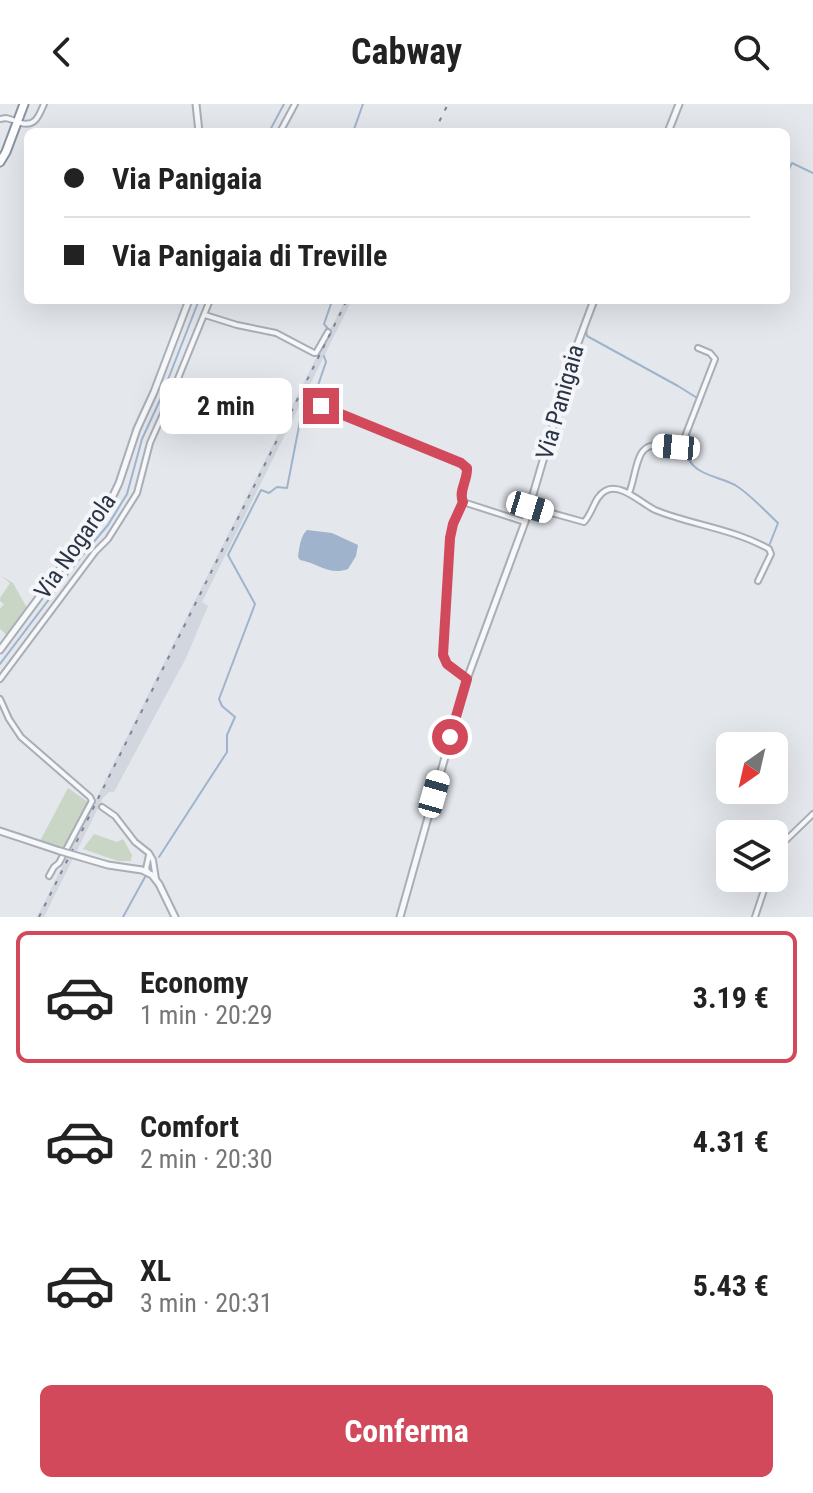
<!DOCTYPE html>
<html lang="it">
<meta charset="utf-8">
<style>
:root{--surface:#fff;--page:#f2f2f2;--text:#222;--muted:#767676;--line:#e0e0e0;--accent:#d1495b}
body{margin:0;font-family:"Roboto Condensed",sans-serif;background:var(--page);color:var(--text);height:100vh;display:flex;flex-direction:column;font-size:30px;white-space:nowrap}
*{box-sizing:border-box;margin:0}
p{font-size:26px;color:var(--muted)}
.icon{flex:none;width:44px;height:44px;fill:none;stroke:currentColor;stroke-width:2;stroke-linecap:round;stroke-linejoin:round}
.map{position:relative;height:813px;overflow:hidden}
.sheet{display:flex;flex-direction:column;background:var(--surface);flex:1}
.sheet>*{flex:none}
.top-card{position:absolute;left:24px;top:24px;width:766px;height:176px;border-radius:12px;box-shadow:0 8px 32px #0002;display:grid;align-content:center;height:176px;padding:0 40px;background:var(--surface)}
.needle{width:52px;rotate:214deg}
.tools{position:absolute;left:716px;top:628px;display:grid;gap:16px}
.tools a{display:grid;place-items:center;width:72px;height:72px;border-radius:12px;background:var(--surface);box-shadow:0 8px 32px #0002;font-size:40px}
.end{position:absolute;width:36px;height:36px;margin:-18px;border:10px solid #d1495b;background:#fff;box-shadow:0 0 0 4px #fff}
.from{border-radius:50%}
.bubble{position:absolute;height:56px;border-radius:12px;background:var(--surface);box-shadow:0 8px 32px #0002;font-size:26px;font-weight:700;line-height:56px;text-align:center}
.car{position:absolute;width:24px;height:48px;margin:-24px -12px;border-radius:10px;box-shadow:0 0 6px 2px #0007;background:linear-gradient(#fff 24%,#345 0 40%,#fff 0 76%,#345 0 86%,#fff 0)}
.top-card b{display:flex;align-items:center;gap:28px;height:76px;font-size:30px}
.top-card b+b{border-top:2px solid var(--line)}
.top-card i{width:20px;height:20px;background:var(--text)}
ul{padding:14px 0 0;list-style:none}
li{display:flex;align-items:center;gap:24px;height:132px;margin:0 16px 12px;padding:0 24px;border:4px solid transparent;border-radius:12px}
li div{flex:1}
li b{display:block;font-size:30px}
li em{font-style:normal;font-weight:700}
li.active{border-color:var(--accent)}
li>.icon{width:72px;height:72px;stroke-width:1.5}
.button{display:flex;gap:16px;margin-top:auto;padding:16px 40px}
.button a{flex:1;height:92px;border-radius:12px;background:var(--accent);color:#fff;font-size:32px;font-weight:700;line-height:92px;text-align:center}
header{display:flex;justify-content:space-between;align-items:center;height:104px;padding:0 40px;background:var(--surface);font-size:36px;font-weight:700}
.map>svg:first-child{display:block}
.built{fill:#d2d6de}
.green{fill:#c9d6c5}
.water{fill:#9fb4cc}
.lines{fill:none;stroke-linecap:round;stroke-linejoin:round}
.stream{stroke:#9fb4cc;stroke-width:2}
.minor-casing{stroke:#a9aeb7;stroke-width:8}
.tertiary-casing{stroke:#a9aeb7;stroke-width:9}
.trunk-casing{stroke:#8b94a3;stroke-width:11}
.minor{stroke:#f7f8fa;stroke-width:4}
.tertiary{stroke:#f7f8fa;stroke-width:5}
.trunk{stroke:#fff;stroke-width:7}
.rail{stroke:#7d8696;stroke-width:2;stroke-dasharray:4 8;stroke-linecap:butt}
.tertiary-bridge-casing{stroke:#a9aeb7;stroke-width:9;stroke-linecap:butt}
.tertiary-bridge{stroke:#f7f8fa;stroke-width:5}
.route{stroke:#d1495b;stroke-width:10}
.labels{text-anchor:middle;stroke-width:8;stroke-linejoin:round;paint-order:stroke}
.street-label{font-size:24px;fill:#2b3445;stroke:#f4f6f9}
</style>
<header><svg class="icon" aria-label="back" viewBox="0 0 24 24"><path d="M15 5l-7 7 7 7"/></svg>Cabway<svg class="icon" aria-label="search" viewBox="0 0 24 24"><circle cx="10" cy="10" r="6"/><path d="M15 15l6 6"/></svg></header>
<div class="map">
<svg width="813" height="813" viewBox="0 0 813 813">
<rect width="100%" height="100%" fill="#e4e7ec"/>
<path class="built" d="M345,196H352L202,498L208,502L186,554L114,688H109L103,694L44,813H37Z"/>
<path class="green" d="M0,471L13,479L27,504L8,532L0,525V505L4,500L0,497V494L10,479Z
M68,684L88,698L65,745L40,737Z
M94,730L117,738L123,735L132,751L131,757H118L83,745Z"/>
<path class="water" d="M307,426L332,429L358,441L356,452L348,465C329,472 318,459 300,456L298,453C299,444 301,431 307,426Z"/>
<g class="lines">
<path class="stream" d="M269,28L284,0
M353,28L363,0
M786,71L792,59L813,69
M325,196L331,200L324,220L329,226
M590,215L598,196
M586,224L587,232L678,282L702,297C694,318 673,350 699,366C710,373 724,375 735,381C750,390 765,407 778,419L769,442
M314,293L326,258L324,252
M302,309L306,296
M0,560L81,453L108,421L127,390L142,335L160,296L199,196
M159,753L227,648V631L235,613L222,602L219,595L255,500L228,451L261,386L269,389L277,383L287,384L300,317
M123,813L145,773"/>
<g class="minor-casing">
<path id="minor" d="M0,15L6,14L13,16
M21,19C36,23 39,11 44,0
M280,28L295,0
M205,211L237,221L276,229L314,249H316L328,228
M321,302L461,359L467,367L461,392L463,398L525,418
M629,389C634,378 636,353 644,346C656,334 674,351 684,335L715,255L710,249L698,244
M463,398L453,420L450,434L443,551L447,560L467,575
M530,403L584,418C593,409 594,393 605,387C620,378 641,399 655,406C692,421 734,425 769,445L771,450L758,477
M0,575L95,448L108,435L137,389L150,339L170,294L210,196
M0,595L9,615L21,633L90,693L92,697L59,759L54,763L49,772
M102,703L115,712L135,738L149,749L153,756L156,775
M774,756L781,741L813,710
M148,768L146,765L149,751
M755,813L768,774"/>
</g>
<g class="tertiary-casing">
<path id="tertiary" d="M196,0L199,28
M668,28L679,0
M0,546L111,396L119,379L137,325L154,288L189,196
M0,727L60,747
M84,754L108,761L142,766L152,771L159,780L175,813
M400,813L467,575L525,418L575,247L594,196"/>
</g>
<g class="trunk-casing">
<path id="trunk" d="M0,58L6,48L24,0"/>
</g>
<use href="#minor" class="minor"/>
<use href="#tertiary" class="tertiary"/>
<use href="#trunk" class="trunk"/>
<path class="rail" d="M434,28L448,0
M39,813L347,196"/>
<g class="tertiary-bridge-casing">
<path id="tertiary-bridge" d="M60,747L84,754"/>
</g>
<use href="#tertiary-bridge" class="tertiary-bridge"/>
</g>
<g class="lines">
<path class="route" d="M321,302L461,359L467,364C468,376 458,387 463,398L453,420L450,434L443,551L447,560L467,575L450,633"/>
</g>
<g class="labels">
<g class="street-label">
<text transform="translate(560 298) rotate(-74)" y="8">Via Panigaia</text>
<text transform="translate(75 442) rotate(-55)" y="8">Via Nogarola</text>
</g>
</g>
</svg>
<div class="tools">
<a><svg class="needle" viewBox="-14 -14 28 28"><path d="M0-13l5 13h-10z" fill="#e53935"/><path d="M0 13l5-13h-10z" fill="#767676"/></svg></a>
<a><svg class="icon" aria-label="layers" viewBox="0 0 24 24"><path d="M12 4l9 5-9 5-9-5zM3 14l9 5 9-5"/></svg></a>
</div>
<i class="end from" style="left:450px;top:633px"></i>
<i class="end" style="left:321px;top:302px"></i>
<div class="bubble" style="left:160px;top:274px;width:132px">2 min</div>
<i class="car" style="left:676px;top:343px;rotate:275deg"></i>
<i class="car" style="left:530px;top:403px;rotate:107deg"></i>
<i class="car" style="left:434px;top:690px;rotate:16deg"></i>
<div class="top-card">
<b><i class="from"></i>Via Panigaia</b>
<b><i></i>Via Panigaia di Treville</b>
</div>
</div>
<section class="sheet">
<ul>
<li class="active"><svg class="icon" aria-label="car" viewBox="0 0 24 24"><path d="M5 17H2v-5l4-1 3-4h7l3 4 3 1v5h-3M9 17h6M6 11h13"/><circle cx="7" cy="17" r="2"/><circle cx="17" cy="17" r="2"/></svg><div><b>Economy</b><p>1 min · 20:29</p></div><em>3.19 €</em></li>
<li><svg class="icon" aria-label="car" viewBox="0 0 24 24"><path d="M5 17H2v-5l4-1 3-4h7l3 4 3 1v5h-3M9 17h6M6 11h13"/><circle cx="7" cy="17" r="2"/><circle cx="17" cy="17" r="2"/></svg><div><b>Comfort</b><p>2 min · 20:30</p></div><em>4.31 €</em></li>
<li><svg class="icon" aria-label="car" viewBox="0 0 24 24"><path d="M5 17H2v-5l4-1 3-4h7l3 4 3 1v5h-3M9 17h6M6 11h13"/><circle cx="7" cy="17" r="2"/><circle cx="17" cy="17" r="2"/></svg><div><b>XL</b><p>3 min · 20:31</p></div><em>5.43 €</em></li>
</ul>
<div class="button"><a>Conferma</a></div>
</section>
